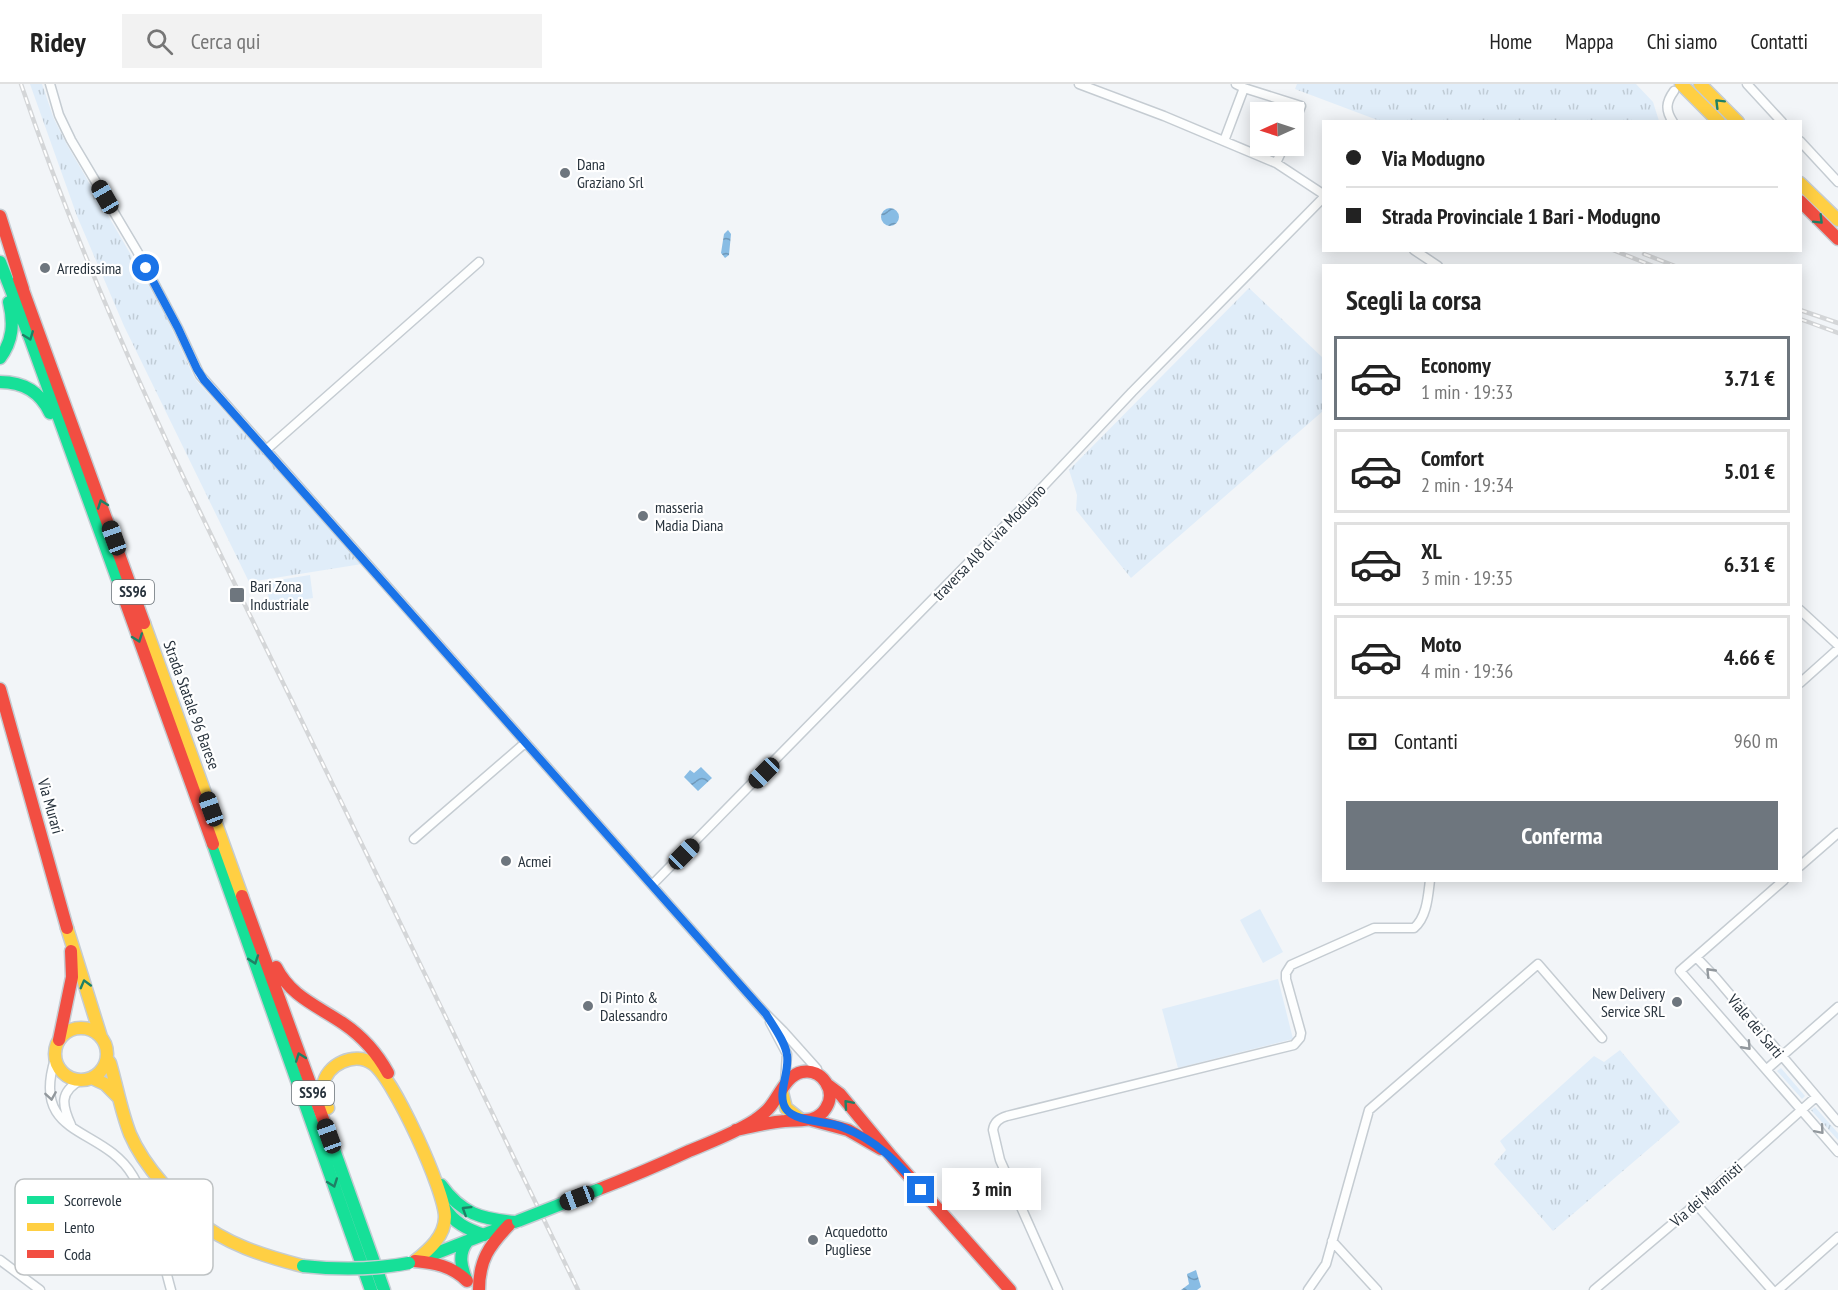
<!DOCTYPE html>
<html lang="it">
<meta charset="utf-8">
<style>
:root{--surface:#fff;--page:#f2f2f2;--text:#222;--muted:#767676;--line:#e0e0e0;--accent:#6e767e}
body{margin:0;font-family:"PT Sans Narrow",sans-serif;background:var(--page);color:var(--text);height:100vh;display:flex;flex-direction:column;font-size:22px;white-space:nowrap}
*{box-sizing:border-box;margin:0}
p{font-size:20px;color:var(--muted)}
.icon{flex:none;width:33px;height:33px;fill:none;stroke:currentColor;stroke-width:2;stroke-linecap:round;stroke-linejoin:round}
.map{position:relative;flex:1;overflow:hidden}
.drawer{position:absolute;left:1322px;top:180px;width:480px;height:618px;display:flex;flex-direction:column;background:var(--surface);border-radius:0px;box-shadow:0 3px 15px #0003}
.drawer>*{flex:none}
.hud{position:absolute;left:1322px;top:36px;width:480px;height:132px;border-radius:0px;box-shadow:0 3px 15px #0003;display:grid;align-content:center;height:132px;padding:0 24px;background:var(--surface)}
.needle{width:39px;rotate:267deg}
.fabs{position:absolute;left:1250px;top:18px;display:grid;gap:12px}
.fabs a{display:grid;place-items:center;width:54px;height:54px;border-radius:0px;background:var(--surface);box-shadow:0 3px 15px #0003;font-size:30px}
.end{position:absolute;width:27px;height:27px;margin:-14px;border:8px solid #1a73e8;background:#fff;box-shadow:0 0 0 3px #fff}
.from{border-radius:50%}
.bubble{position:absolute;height:42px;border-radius:0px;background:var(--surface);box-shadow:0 3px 15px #0003;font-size:20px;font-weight:700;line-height:42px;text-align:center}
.car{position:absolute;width:18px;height:36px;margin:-18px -9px;border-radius:8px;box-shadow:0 0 4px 2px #0007;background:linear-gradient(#222 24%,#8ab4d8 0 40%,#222 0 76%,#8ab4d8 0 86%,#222 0)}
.hud b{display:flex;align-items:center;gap:21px;height:57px;font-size:22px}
.hud b+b{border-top:2px solid var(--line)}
.hud i{width:15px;height:15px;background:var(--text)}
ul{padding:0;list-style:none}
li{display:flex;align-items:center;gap:18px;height:84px;margin:0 12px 9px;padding:0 12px;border:3px solid var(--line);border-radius:0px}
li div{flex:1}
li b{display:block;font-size:22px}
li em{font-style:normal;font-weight:700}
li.active{border-color:var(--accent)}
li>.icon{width:54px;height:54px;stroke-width:1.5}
h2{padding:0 24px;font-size:27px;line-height:72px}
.pay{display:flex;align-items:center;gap:15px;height:66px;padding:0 24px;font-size:22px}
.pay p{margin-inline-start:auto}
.button{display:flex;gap:12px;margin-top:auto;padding:12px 24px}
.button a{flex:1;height:69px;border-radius:0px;background:var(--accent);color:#fff;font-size:24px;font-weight:700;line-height:69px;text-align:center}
header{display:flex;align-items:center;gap:36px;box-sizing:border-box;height:84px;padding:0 30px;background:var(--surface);border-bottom:2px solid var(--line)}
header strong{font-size:28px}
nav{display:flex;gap:33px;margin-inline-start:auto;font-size:21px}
.search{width:420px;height:54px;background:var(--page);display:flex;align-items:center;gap:15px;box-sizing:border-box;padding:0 21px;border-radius:0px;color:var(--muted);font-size:22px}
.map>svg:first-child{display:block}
.grass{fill:url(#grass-tufts)}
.garden{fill:#e0edf9}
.water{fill:url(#water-waves)}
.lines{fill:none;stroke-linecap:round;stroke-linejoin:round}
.street-casing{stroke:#c5ccd2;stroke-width:11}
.fast-casing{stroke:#c5ccd2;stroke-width:15}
.slow-casing{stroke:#c5ccd2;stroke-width:15}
.jam-casing{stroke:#c5ccd2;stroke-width:15}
.street{stroke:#fdfefe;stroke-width:8}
.fast{stroke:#16e098;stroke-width:12}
.slow{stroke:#ffcf43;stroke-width:12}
.jam{stroke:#f24e42;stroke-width:12}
.rail-casing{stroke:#d4d6d8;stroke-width:4.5}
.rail{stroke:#fff;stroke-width:2;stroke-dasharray:7;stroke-linecap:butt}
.fast-bridge-casing{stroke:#c5ccd2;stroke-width:15;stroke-linecap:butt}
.fast-bridge{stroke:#16e098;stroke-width:12}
.oneway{stroke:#1f8065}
.oneway2{stroke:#92989d}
.route{stroke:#1a73e8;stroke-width:8}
.poi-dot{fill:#6e767e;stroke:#fff;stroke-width:2}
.labels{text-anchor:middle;stroke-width:4.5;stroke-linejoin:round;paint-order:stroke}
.shield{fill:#fff;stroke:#687076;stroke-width:1.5}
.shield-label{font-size:15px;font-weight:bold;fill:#27323c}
.poi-label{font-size:16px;fill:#27323c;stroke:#fff;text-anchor:start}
.street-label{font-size:16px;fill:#27323c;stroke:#fff}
.key{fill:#fff;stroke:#bec2c4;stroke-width:1.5}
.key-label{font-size:16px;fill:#27323c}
</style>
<header>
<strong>Ridey</strong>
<div class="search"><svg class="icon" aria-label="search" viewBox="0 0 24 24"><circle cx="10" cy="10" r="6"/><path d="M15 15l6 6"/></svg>Cerca qui</div>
<nav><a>Home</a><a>Mappa</a><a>Chi siamo</a><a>Contatti</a></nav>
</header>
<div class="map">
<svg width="1838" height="1206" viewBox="0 0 1838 1206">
<defs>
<pattern id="grass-tufts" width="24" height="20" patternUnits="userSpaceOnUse" patternTransform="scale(1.5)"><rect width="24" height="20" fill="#e0edf9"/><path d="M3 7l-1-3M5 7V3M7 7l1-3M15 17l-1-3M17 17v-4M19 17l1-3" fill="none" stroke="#c0ccd6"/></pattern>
<pattern id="water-waves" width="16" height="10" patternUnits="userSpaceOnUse" patternTransform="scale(1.5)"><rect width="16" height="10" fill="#88bce4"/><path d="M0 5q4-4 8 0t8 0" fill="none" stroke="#6f99ba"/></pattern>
</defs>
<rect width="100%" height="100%" fill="#f2f5f8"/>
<path class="grass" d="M30,0H42L54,35L66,59L149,202L168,237L195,295L362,480L249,498L124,242L77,132Z
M1297,0H1636L1653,18L1659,37H1380L1295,5Z
M1249,204L1323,274V327L1131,494L1076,426L1077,411L1069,386Z
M1620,966L1680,1038L1553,1147L1494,1080L1506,1066L1500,1057L1594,972L1604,978Z
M1781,984L1805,1012L1802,1015L1777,987Z
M1815,1023L1838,1049V1056L1811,1026Z"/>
<path class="garden" d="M310,491L313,514L270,521L266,498Z
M1260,825L1283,868L1263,879L1240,836Z
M1278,895L1293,955L1178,984L1162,925Z"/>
<path class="water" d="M881 133a9 9 0 1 1 18 0a9 9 0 1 1-18 0Z
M728,146L731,150L729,171L725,174L721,169L724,150Z
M701,683L712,694L698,707L684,693L690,686L694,689Z
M1196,1186L1201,1203L1197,1206H1181L1189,1200L1187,1190Z"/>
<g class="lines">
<g class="street-casing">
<path id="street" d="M50,0L59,31L71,56L137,167L178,244L200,291L766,930L783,947L817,985L818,990
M1079,0L1164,32L1276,79L1323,110
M1236,0L1244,4L1301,22L1293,41
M1747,0L1782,38
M1673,38C1665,26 1666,18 1674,7
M1224,57L1244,4
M1800,57L1838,98
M1276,79L1284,62
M1414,166L1438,182
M266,366L479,178
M1800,526L1838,561
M1800,599L1838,565
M414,755L525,659
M1800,782L1838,749
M1784,796L1680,887L1838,1068
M652,801L1037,409L1132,308L1323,114
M1696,873L1716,894L1838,1038
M770,938L787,970L785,999
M55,975C30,1055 103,1041 133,1092C152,1124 161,1170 171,1206
M1767,985L1838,923
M71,1041C62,1021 59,1008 81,996
M1696,1120L1772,1206
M1332,1157L1377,1206
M0,1176L40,1206
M1058,1206L1000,1076L993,1046C994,1038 1000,1034 1007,1032L1294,961L1300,954L1301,949L1286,895V889L1291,881L1374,844H1414C1427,833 1428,812 1430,796
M1308,1206L1326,1180L1369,1026L1538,880L1602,954
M1594,1206L1696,1120L1816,1013
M1778,1206L1838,1153"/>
</g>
<g class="fast-casing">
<path id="fast" d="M0,178L30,254L122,508
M0,274C13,257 14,239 9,218
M0,298C23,298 40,307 50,329
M213,760L371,1206
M327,1046L384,1206
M441,1101C462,1130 481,1135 515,1138
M444,1123C454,1139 467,1145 484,1151
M419,1176L508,1141
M466,1195C461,1182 458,1170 467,1158"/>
</g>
<g class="slow-casing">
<path id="slow" d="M1681,0L1719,38
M1700,0L1738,38
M1800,99L1838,136
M144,539L242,812
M67,844L101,953
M55 970a26 26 0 1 1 52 0a26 26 0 1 1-52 0Z
M107,975L110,979C117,1003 121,1027 130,1050C138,1069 150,1085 163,1100C172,1112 182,1124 194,1134C225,1160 264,1172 303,1182
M92,994L105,1000L118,1013
M782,1008L786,1024L800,1035
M328,1024C325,1017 322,1010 323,1002C326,980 355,967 373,980C394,995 445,1107 445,1133C445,1152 429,1166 415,1177"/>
</g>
<g class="jam-casing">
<path id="jam" d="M1800,117L1838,155
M0,132L23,205
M19,195L144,539
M122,508L213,760
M0,605L67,844
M242,812L327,1046
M276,883C291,913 318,922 344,940C363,953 377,969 388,989
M59,956L72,893L71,867
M828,1001L840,1010L892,1073L1010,1206
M811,1036L848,1046L881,1065
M597,1106C628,1094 659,1081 689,1067C711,1058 735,1049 755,1036C760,1032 765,1029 769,1024C779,1013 786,991 802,988C822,984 837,1007 826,1024C823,1029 818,1033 812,1035C804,1037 794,1036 785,1037C769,1038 752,1043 736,1046
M415,1177C435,1179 452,1182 467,1197
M479,1206C479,1176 489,1162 509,1141"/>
</g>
<use href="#street" class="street"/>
<use href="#fast" class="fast"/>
<use href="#slow" class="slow"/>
<use href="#jam" class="jam"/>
<g class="rail-casing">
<path id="rail" d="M21,0C93,213 193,416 292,617C388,813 483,1010 578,1206
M1613,166L1653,182
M1644,170L1675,182
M1800,226L1838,239
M1800,235L1838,249"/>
</g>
<use href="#rail" class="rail"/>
<g class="fast-bridge-casing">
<path id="fast-bridge" d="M518,1137L597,1106
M303,1182C339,1186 373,1186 409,1179"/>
</g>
<use href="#fast-bridge" class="fast-bridge"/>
</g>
<defs><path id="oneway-chevron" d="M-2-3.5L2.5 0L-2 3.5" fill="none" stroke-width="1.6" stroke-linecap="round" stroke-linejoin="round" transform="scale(1.5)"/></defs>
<g class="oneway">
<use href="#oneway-chevron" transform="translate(1719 19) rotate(-135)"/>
<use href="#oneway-chevron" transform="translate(1819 136) rotate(45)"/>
<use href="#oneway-chevron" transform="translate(29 252) rotate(69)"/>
<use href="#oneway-chevron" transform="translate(102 420) rotate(-110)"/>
<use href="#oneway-chevron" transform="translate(138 554) rotate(70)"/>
<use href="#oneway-chevron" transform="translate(254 876) rotate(71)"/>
<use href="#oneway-chevron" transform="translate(85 900) rotate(-105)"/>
<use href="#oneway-chevron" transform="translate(300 973) rotate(-110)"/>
<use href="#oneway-chevron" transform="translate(848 1020) rotate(-131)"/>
<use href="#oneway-chevron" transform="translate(333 1099) rotate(70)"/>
<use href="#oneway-chevron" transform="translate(466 1126) rotate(-148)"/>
</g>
<g class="oneway2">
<use href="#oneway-chevron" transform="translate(1710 888) rotate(-134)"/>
<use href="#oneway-chevron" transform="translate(1747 962) rotate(48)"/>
<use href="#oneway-chevron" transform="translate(51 1012) rotate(81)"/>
<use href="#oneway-chevron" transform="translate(1820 1046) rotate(49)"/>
</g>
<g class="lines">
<path class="route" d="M146,184L178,244L197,285L204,296L766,930C773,942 785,957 787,971C790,989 776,1011 786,1025C795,1038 827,1037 842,1043C877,1056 898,1079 921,1106"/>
</g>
<g class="poi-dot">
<circle cx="565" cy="89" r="6"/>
<circle cx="45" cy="184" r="6"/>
<circle cx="643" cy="432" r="6"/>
<rect x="229" y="503" width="16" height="16" rx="3"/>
<circle cx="506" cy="777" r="6"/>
<circle cx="1677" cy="918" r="6"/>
<circle cx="588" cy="922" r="6"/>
<circle cx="813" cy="1156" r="6"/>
</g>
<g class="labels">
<g class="shield">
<rect x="112" y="496" width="42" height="24" rx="4.5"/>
<rect x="292" y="997" width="42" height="24" rx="4.5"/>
</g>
<g class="shield-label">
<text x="133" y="513">SS96</text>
<text x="313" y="1014">SS96</text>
</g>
<g class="poi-label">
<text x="577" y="86">Dana<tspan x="577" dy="18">Graziano Srl</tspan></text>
<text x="57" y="190">Arredissima</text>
<text x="655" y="429">masseria<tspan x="655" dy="18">Madia Diana</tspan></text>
<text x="250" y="508">Bari Zona<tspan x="250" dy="18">Industriale</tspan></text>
<text x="518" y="783">Acmei</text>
<text x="1665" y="915" text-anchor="end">New Delivery<tspan x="1665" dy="18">Service SRL</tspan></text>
<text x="600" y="919">Di Pinto &amp;<tspan x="600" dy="18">Dalessandro</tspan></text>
<text x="825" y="1153">Acquedotto<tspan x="825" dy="18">Pugliese</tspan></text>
</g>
<g class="street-label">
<text transform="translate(989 458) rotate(-46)" y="6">traversa AI8 di via Modugno</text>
<text transform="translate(192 621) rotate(70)" y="6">Strada Statale 96 Barese</text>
<text transform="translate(51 722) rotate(74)" y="6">Via Murari</text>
<text transform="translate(1756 942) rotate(50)" y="6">Viale dei Sarti</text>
<text transform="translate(1706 1110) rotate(-41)" y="6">Via dei Marmisti</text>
</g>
</g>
<rect x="15" y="1095" width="198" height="96" rx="9" class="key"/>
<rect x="27" y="1112" width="27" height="8" fill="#16e098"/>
<rect x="27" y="1139" width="27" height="8" fill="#ffcf43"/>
<rect x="27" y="1166" width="27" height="8" fill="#f24e42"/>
<g class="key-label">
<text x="64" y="1122">Scorrevole</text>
<text x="64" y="1149">Lento</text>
<text x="64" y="1176">Coda</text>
</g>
</svg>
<div class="fabs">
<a><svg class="needle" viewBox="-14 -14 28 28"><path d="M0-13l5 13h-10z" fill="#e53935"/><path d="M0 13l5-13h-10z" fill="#767676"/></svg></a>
</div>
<i class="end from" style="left:146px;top:184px"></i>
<i class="end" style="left:921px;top:1106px"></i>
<div class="bubble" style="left:942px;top:1084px;width:99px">3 min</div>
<i class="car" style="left:105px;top:113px;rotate:330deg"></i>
<i class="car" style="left:114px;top:454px;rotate:340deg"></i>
<i class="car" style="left:764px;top:689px;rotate:225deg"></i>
<i class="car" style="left:211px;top:725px;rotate:340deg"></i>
<i class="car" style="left:684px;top:770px;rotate:45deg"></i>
<i class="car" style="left:329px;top:1052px;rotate:340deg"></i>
<i class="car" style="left:577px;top:1114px;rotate:249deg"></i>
<div class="hud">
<b><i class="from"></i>Via Modugno</b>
<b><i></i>Strada Provinciale 1 Bari - Modugno</b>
</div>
<section class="drawer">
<h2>Scegli la corsa</h2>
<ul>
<li class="active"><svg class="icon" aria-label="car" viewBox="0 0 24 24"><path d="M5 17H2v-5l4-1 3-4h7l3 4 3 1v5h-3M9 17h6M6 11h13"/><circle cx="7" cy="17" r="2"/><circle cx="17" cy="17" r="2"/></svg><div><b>Economy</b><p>1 min · 19:33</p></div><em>3.71 €</em></li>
<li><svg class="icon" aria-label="car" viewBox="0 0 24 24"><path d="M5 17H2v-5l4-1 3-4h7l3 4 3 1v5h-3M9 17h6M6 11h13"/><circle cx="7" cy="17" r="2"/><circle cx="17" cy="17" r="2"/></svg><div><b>Comfort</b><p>2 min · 19:34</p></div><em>5.01 €</em></li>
<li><svg class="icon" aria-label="car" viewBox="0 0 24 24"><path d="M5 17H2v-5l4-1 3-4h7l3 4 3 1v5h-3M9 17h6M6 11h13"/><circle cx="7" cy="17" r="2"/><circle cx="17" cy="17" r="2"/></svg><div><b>XL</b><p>3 min · 19:35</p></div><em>6.31 €</em></li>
<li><svg class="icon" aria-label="car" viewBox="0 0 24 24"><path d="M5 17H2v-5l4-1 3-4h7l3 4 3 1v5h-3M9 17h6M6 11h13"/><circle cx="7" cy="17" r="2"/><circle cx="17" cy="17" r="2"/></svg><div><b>Moto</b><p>4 min · 19:36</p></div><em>4.66 €</em></li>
</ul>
<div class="pay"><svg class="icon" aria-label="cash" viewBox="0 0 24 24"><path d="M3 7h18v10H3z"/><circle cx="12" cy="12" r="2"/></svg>Contanti<p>960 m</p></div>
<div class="button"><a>Conferma</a></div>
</section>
</div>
